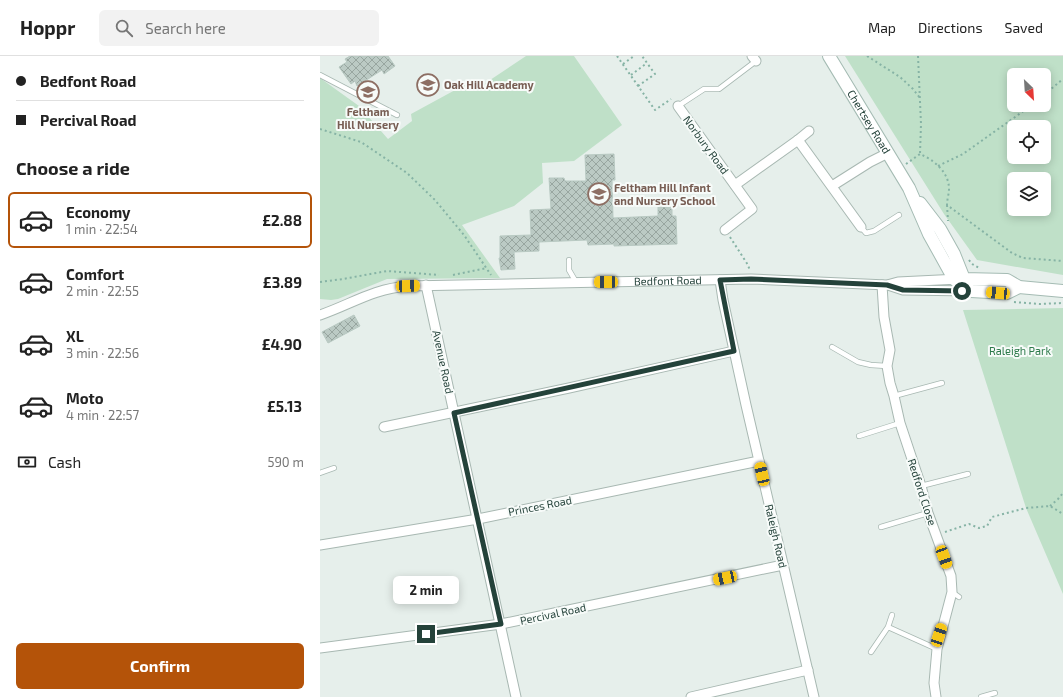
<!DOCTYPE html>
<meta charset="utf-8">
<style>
:root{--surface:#fff;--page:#f2f2f2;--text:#222;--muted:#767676;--line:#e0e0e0;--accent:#b45309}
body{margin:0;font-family:"Exo 2",sans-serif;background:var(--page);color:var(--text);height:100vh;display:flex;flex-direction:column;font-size:15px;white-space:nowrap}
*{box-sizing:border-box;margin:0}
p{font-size:13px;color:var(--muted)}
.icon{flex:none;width:22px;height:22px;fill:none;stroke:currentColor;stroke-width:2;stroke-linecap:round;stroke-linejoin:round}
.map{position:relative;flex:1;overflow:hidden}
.drawer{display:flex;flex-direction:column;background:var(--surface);width:320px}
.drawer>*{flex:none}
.top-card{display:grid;align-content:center;height:88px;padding:0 16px;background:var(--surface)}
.needle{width:26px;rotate:155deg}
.controls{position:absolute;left:687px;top:12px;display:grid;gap:8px}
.controls a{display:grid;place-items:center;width:44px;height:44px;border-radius:6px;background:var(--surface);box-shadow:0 2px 10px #0003;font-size:20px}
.end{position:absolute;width:18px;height:18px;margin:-9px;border:5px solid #24423a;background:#fff;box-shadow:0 0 0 2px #fff}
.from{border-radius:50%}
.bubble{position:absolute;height:28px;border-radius:6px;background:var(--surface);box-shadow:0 2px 10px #0003;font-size:13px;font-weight:700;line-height:28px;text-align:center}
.car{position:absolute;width:12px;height:24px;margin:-12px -6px;border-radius:5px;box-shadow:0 0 3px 1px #0007;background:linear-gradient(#f5c518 24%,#345 0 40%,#f5c518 0 76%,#345 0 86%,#f5c518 0)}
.top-card b{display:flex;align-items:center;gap:14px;height:38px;font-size:15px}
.top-card b+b{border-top:1px solid var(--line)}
.top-card i{width:10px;height:10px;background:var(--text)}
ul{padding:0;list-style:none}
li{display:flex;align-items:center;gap:12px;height:56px;margin:0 8px 6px;padding:0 8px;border:2px solid transparent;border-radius:6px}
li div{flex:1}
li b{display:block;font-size:15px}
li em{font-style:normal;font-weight:700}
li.on{border-color:var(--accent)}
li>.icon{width:36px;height:36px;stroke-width:1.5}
h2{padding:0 16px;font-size:18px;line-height:48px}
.pay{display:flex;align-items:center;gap:10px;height:44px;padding:0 16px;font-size:15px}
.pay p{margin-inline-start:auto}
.primary-button{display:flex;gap:8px;margin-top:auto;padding:8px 16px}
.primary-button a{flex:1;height:46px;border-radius:6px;background:var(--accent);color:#fff;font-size:16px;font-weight:700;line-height:46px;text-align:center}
header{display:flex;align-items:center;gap:24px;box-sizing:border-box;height:56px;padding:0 20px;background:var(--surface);border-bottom:1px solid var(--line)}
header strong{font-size:19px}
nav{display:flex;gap:22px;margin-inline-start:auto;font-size:14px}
.search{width:280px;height:36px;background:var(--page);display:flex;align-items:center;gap:10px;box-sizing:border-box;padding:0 14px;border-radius:6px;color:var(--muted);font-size:15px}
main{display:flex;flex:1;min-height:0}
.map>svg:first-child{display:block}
.park{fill:#bfe0c8;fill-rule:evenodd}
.building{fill:url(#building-cross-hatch);stroke:#b8c9c2}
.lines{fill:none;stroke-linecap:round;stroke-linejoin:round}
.lane-casing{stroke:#a8b8b2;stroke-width:6}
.street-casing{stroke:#a8b8b2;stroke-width:11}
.secondary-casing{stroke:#a4bbb3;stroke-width:14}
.path{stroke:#86b3a5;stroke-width:2;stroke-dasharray:2 3;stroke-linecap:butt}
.lane{stroke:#fff;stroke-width:4.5}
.street{stroke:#fff;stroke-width:9}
.secondary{stroke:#fff;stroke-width:12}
.route{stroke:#24423a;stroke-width:5}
.labels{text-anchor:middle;stroke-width:4;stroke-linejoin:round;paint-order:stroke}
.education-label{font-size:11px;font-weight:bold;fill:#785e54;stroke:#f7fbf9;text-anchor:start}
.street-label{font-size:11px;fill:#24423a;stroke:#f7fbf9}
.park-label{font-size:11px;fill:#2d7a4b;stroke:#f7fbf9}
</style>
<header>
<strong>Hoppr</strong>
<div class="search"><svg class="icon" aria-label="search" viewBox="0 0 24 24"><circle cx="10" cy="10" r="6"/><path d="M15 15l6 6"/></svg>Search here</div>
<nav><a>Map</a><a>Directions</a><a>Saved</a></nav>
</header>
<main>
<section class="drawer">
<div class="top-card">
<b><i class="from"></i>Bedfont Road</b>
<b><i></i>Percival Road</b>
</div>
<h2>Choose a ride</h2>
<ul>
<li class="on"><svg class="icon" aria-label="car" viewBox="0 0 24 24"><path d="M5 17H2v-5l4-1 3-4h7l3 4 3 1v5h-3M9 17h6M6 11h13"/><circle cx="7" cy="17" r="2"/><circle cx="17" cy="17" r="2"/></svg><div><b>Economy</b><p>1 min · 22:54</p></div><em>£2.88</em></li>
<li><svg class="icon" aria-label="car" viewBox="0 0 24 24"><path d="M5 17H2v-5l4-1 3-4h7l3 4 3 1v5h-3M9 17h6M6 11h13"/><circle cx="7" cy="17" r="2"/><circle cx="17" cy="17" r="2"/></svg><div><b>Comfort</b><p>2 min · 22:55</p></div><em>£3.89</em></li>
<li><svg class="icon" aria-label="car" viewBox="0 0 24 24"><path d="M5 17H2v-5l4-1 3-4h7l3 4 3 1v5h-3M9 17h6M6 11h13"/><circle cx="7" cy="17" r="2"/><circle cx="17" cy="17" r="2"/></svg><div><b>XL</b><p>3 min · 22:56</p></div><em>£4.90</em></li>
<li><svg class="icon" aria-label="car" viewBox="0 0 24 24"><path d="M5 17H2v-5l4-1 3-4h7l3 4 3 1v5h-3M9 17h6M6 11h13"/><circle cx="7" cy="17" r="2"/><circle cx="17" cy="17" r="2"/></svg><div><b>Moto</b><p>4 min · 22:57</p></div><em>£5.13</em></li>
</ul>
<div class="pay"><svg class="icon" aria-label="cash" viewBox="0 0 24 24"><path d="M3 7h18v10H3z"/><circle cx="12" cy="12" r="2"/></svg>Cash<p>590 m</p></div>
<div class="primary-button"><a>Confirm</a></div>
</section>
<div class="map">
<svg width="743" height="641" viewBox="0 0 743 641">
<defs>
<pattern id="building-cross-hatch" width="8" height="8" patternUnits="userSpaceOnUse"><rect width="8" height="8" fill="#bbcac4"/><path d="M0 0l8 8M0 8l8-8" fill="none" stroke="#98a6a0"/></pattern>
</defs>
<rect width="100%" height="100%" fill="#e6efeb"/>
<path class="park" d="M206,0H254L302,69L254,105L222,107L223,127L194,150L142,169L180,222L67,223L18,243L11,244L0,243V22L39,50L68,83L92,65L91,58L148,27L158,32Z
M525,0H743V219L657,204L624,158ZM694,19H724V49H694ZM694,71H724V101H694ZM694,123H724V153H694Z
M743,252V538L706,452L643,254Z"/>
<path class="building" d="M30,0H68L75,10L64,18L62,14L37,30L35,25L31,28L19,11L27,6L25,3Z
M294,98L295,124H292L293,162L338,160V151H352V160H356L357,188L294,190V188L268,189L267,184L219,186V195L194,196L195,213L181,214L179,202H180V180L211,179L210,154L231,153L229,122H244L245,125H266L265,99Z
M34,259L40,270L8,287L2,276Z"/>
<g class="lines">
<g class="lane-casing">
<path id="lane" d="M0,19L77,59
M358,50L384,33H399L436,5
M541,171L546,177L554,175L579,159
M249,204V214L256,226
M512,291L538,306L551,309L567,310
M574,340L622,327
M539,380L580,367
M0,417L14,412
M601,430L648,418
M561,471L608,457
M632,536L639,541
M568,571L572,559
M551,596L568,571L617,593
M661,641L675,637"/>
</g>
<g class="street-casing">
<g id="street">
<path d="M432,0L436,5"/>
<path d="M358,50L432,153L405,174"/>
<path d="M478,84L489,75"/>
<path d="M415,129L478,84L541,171"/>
<path d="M512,130L550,106L568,97"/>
<path d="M400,224L403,244L426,349L494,641"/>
<path d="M106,229L196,641"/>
<path d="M562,229L564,261L570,294L567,310L570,327L574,340L580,367L601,430L608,457L631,520L632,536L617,593L614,627L616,641"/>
<path d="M568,229L583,234L651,235"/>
<path id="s1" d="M0,259C32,248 52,233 88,230L431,223L567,229L578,226L639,223"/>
<path d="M64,371L249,332L414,295"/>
<path d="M0,489L158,463L439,405"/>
<path d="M0,592L181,568L463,509"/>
<path d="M371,641L488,614"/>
</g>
</g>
<g class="secondary-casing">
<g id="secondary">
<path id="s2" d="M509,0L589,132L609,178L634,223L651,235L687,237L699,231"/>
<path d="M600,147L620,173L634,198L644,223L687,224L699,231L743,235"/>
</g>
</g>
<path class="path" d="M297,0L335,54L351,43
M547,0L580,21L593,33L600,42
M598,0L601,68L600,98
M303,8L314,0
M311,19L327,7
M318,30L335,18L322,0
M724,39L743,23
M0,73L41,86L87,117L115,144L144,179L171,219
M586,108L600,98C614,104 629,116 629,133C629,138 627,143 627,149L692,197L703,202L743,205
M618,110L643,98L712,49
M627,149L628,165
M410,181L428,209L430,215
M649,204L652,208L659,212
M133,219L167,212
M0,226L23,223L67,215L119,219
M694,246L720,248L743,247
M730,450L738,443L743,437
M625,476L649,468L659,472L667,470L672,461L706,452L730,450L743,458"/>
<use href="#lane" class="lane"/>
<use href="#street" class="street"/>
<use href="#secondary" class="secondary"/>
</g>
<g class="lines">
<path class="route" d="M106,578L181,568L134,357L414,295L400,224L431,223L567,229L583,234L642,235"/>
</g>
<defs>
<g id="school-ring" transform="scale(1.15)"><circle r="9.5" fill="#f7fbf9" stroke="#8d6e63" stroke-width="1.5"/><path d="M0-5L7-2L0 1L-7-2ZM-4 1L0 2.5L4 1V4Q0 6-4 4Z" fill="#8d6e63"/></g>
</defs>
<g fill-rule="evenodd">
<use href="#school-ring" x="108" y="29"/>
<use href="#school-ring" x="48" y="36"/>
<use href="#school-ring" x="279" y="138"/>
</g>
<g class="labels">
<g class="education-label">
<text x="124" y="33">Oak Hill Academy</text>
<text x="48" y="60" text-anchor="middle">Feltham<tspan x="48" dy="13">Hill Nursery</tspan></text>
<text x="294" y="136">Feltham Hill Infant<tspan x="294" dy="13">and Nursery School</tspan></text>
</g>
<g class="street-label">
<text dy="4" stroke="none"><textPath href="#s2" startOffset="77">Chertsey Road</textPath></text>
<text transform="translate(386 89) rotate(54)" y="4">Norbury Road</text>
<text dy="4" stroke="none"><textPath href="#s1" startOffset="353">Bedfont Road</textPath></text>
<text transform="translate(123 306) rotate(78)" y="4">Avenue Road</text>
<text transform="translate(602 436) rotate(72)" y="4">Redford Close</text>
<text transform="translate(220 450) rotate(-11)" y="4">Princes Road</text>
<text transform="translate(456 480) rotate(77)" y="4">Raleigh Road</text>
<text transform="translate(233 558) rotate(-12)" y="4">Percival Road</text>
</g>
<g class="park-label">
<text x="700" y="299">Raleigh Park</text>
</g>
</g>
</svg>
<div class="controls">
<a><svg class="needle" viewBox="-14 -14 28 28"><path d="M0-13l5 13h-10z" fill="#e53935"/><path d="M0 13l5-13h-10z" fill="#767676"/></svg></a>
<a><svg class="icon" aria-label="locate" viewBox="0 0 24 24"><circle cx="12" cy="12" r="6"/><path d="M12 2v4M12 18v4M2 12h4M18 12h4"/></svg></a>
<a><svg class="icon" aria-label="layers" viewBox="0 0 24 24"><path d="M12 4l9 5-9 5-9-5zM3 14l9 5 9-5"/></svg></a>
</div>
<i class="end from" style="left:642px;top:235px"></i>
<i class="end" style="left:106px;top:578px"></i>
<div class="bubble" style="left:73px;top:520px;width:66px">2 min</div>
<i class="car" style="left:286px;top:226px;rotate:270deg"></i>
<i class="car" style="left:88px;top:230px;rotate:88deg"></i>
<i class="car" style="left:678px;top:237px;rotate:275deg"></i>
<i class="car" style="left:442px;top:418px;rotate:347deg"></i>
<i class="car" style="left:624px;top:501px;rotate:160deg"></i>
<i class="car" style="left:405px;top:522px;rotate:258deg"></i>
<i class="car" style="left:619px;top:579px;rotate:18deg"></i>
</div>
</main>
